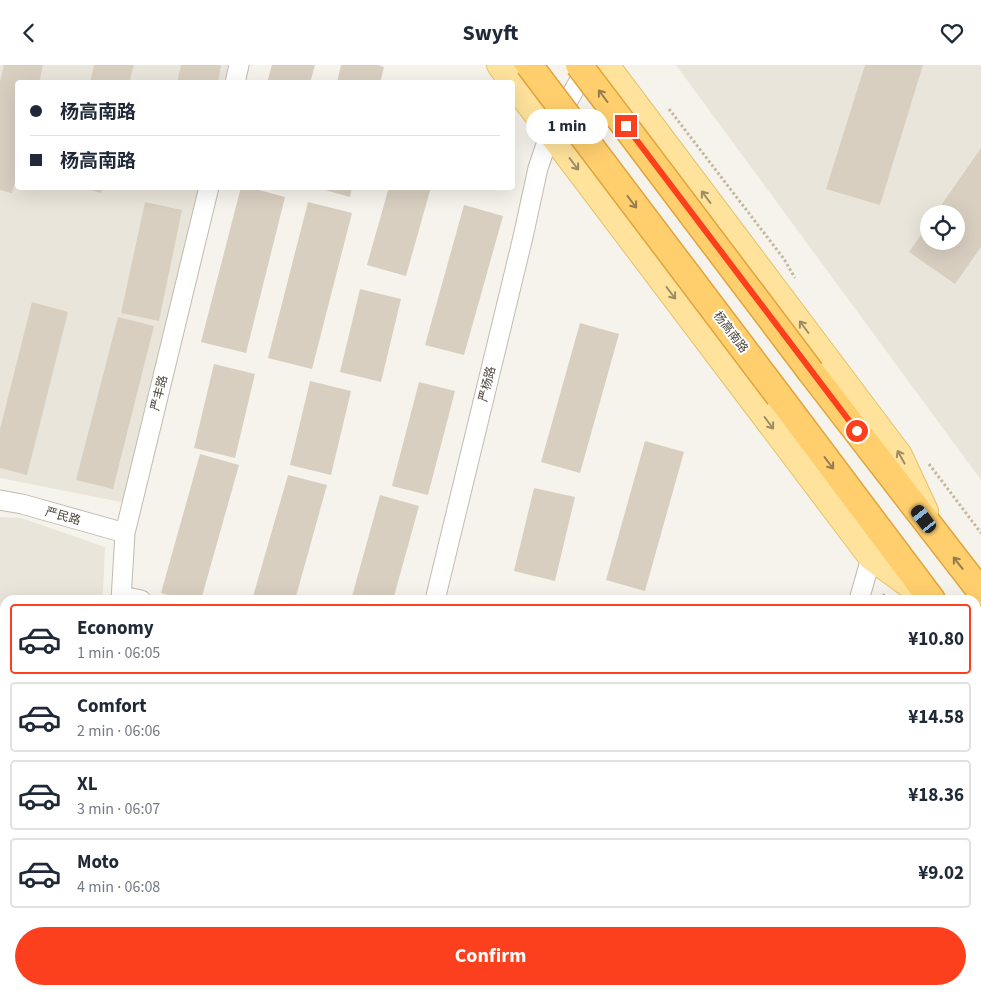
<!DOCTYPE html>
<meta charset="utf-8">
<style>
:root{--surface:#fff;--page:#f6f6f7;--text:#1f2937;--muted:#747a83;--line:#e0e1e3;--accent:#fc3f1d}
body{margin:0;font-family:"Source Sans 3","Noto Sans SC",sans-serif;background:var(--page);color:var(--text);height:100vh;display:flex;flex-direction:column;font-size:19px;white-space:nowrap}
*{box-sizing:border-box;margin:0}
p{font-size:16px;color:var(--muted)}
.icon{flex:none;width:28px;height:28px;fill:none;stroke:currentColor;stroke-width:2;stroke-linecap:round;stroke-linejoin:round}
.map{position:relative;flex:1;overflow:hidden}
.sheet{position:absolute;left:0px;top:530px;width:981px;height:400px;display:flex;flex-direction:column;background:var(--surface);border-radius:15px 15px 0 0;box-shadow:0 5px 20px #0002}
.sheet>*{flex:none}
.hud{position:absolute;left:15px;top:15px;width:500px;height:110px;border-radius:5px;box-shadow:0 5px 20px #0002;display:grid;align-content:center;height:110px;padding:0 15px;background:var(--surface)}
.fabs{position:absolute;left:920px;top:140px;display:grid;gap:10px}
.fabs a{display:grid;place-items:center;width:45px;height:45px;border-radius:50%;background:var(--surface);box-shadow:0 5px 20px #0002;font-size:25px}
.end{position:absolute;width:22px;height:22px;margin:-11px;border:6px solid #fc3f1d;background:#fff;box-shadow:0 0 0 2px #fff}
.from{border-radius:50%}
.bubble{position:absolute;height:35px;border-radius:18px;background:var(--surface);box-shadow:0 5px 20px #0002;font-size:16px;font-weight:700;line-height:35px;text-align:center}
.car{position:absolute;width:15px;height:30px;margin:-15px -8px;border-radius:6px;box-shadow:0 0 4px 1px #0007;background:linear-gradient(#222 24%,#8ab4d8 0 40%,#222 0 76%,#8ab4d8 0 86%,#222 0)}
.hud b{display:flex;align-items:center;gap:18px;height:48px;font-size:19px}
.hud b+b{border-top:1px solid var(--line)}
.hud i{width:12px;height:12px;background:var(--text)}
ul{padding:9px 0 0;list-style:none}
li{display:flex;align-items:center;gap:15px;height:70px;margin:0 10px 8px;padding:0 5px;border:2px solid var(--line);border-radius:5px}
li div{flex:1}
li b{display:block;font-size:19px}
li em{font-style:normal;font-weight:700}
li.selected{border-color:var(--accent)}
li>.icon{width:45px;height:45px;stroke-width:1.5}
.cta{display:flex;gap:10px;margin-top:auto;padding:10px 15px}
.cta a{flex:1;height:58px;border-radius:30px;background:var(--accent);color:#fff;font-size:20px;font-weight:700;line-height:58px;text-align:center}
header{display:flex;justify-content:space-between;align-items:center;height:65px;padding:0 15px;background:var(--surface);font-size:22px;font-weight:700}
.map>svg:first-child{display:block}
.residential{fill:#eae5da;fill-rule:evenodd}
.building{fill:#d8cfc1}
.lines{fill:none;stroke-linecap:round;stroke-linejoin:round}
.minor-casing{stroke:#c2bbae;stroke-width:21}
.major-casing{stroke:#e6c16a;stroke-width:26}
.highway-casing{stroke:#e0a43c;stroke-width:29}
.path{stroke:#c4b79f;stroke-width:3;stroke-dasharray:2.5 2.5;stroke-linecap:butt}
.minor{stroke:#fff;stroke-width:19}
.major{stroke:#ffe39c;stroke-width:24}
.highway{stroke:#ffcf6e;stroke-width:26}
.highway-bridge-casing{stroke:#e0a43c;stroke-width:29;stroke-linecap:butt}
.highway-bridge{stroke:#ffcf6e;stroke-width:26}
.oneway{stroke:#937c4e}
.oneway2{stroke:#9c8c66}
.route{stroke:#fc3f1d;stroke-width:6}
.labels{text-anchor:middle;stroke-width:4;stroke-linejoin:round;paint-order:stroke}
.street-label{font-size:12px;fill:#4b4439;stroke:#fff}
</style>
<header><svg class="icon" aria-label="back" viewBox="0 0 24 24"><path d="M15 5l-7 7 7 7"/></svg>Swyft<svg class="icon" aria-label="heart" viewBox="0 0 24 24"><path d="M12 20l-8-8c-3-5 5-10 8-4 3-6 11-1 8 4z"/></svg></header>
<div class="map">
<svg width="981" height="930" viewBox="0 0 981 930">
<rect width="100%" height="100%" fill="#f6f3ec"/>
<path class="residential" d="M0,0H229L225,17L18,18V122L200,123L126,438L0,413Z
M676,0H981V415ZM929,149H956V176H929Z
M0,452L21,453L105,482L103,527L101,535H5V911L0,930Z"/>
<path class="building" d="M4,0H43L39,18H18V106L12,128L0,125V16Z
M94,0H134L129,18H90Z
M181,0H221L218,18H177Z
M272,0H315L310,18H267Z
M341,0H378L384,2L380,18H337Z
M865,0H923L880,140L826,124Z
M981,83V182L955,219L909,187L929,158V176H956V149H935Z
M81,122H103L101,128Z
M241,122H247L285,132L246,288L201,277Z
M314,122H352L350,132Z
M389,122H431L406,211L367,200Z
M145,137L182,145L159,256L121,248Z
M308,137L352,148L312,304L268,293Z
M464,140L503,151L464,290L425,280Z
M360,224L401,234L381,317L340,307Z
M32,237L68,247L27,410L0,403V364Z
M118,252L154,261L113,424L76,415Z
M580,258L619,269L580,408L541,397Z
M214,299L255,309L235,393L194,383Z
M310,316L351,326L331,410L290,400Z
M419,317L455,326L428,430L392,421Z
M645,376L684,387L645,526L606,515Z
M200,389L239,400L201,535H184L161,528Z
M288,410L327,420L295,535H252Z
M534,423L575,432L555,516L514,506Z
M380,430L419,441L393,535H351Z"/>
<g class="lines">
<g class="minor-casing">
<path id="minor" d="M235,18L239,0
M0,435L22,439L125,468
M122,531L141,535
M121,535L125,468L209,122
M435,535L523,172L538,103L550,68L588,0
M859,535L871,493
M22,930L23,925
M339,930L340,925
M741,930L742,925"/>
</g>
<g class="major-casing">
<path id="major" d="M499,0L512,18
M607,0L900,390L926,446
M512,18L871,493L926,533"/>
</g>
<g class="highway-casing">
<path id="highway" d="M811,307L981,527
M779,331L932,535
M976,594L981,600"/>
</g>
<path class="path" d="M669,44L784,194L795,213
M929,399L981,468
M883,529L887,535
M976,649L981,655"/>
<use href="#minor" class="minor"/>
<use href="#major" class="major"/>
<use href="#highway" class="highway"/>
<g class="highway-bridge-casing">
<path id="highway-bridge" d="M529,0L779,331
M579,0L811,307"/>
</g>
<use href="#highway-bridge" class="highway-bridge"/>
</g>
<defs><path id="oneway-shaft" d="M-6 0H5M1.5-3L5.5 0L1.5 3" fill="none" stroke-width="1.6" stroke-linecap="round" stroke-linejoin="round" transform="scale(1.25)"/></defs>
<g class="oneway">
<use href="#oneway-shaft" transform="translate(603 31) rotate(-127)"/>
<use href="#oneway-shaft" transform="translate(632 137) rotate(53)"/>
<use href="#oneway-shaft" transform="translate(829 398) rotate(53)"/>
<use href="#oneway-shaft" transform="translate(958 498) rotate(-128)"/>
</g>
<g class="oneway2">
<use href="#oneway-shaft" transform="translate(574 99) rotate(53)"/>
<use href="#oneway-shaft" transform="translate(706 132) rotate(-127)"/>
<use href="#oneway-shaft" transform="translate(671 228) rotate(53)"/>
<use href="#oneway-shaft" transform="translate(804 262) rotate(-127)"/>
<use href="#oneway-shaft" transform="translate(769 358) rotate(53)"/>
<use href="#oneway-shaft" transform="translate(901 392) rotate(-119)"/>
</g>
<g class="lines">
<path class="route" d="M626,61L857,366"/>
</g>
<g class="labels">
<g class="street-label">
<text transform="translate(731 267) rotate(53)" y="4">杨高南路</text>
<text transform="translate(487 319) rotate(-76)" y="4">严杨路</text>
<text transform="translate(159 328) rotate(-76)" y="4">严丰路</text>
<text transform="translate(63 451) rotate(16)" y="4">严民路</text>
</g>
</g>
</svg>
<div class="fabs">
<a><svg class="icon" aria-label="locate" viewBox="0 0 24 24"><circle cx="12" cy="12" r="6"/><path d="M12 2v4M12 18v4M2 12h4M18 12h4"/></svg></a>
</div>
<i class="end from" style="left:857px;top:366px"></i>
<i class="end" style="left:626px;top:61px"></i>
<div class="bubble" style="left:526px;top:44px;width:82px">1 min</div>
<i class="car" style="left:924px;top:454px;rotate:323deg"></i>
<div class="hud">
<b><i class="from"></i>杨高南路</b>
<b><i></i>杨高南路</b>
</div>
<section class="sheet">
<ul>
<li class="selected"><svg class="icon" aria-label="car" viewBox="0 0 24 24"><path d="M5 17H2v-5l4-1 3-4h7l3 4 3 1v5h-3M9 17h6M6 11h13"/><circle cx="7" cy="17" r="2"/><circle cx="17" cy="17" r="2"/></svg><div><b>Economy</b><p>1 min · 06:05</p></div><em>¥10.80</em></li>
<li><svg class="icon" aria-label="car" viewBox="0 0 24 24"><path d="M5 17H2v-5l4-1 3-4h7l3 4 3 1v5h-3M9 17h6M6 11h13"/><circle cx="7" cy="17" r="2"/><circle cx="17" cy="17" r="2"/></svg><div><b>Comfort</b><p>2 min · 06:06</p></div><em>¥14.58</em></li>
<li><svg class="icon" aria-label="car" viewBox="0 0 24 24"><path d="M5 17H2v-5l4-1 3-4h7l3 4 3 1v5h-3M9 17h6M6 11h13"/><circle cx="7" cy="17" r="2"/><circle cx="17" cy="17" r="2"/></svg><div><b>XL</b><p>3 min · 06:07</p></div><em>¥18.36</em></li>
<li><svg class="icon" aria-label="car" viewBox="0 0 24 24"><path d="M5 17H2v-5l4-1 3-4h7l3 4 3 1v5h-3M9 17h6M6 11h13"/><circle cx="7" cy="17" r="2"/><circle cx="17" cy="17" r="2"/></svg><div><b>Moto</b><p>4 min · 06:08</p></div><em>¥9.02</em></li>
</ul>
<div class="cta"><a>Confirm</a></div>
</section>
</div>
